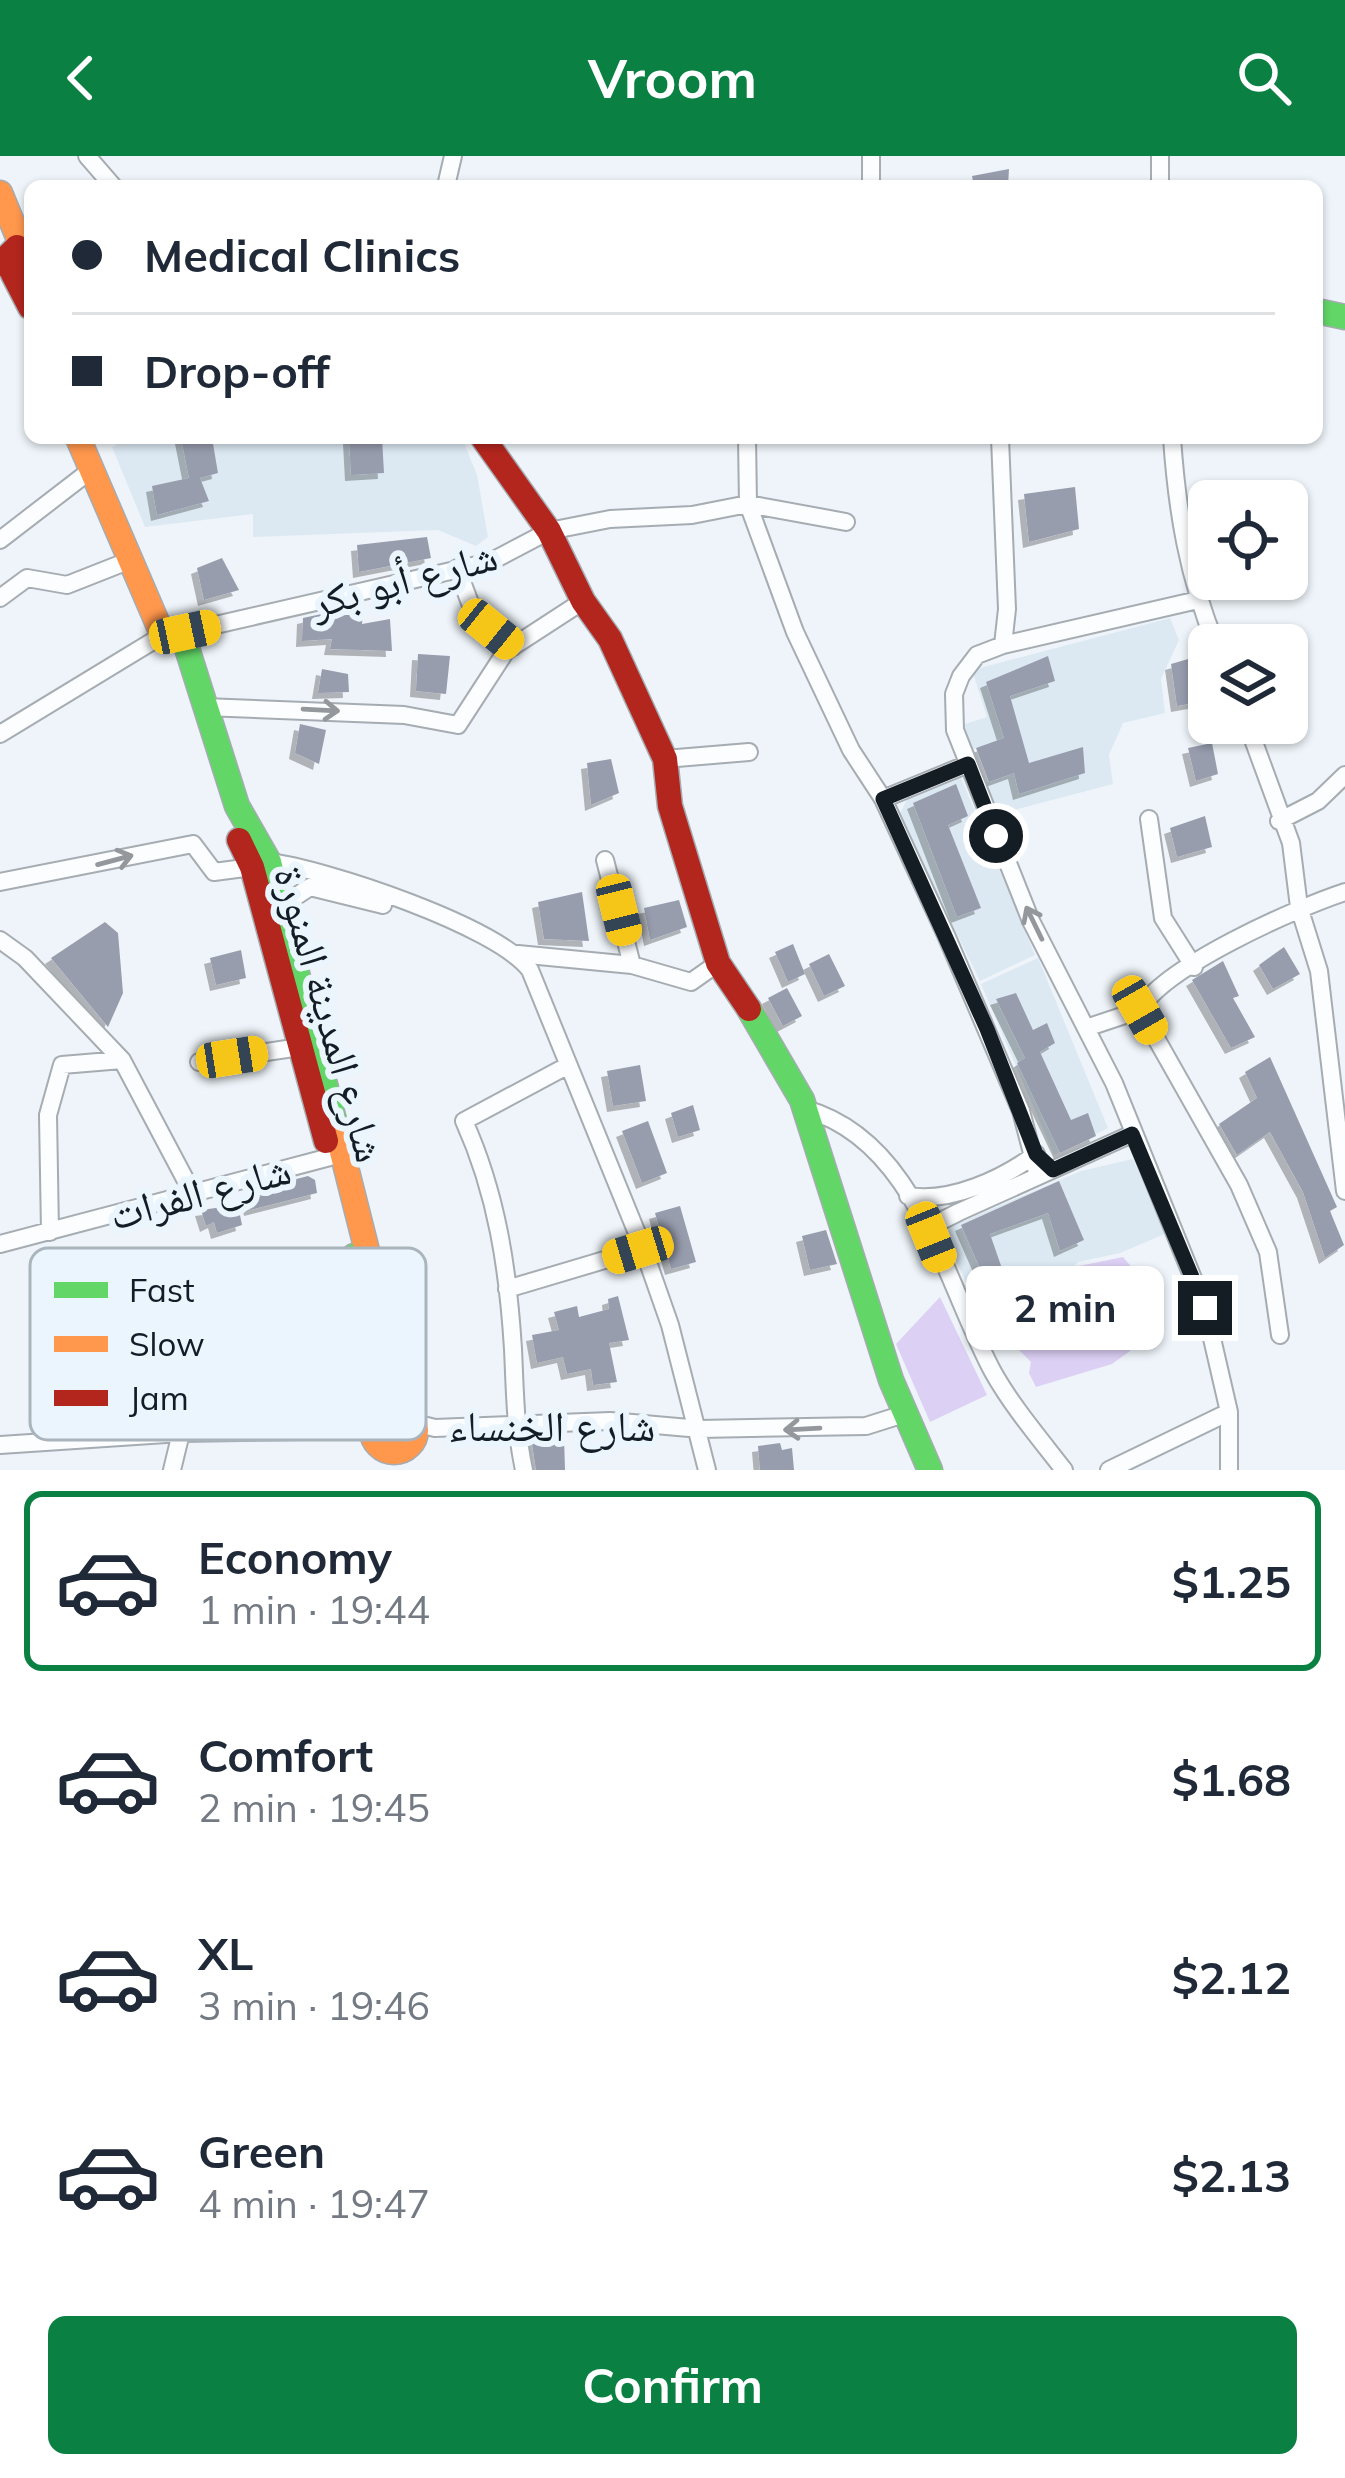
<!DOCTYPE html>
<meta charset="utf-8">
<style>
:root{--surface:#fff;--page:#f6f6f7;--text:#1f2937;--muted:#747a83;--line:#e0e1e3;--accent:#0b8043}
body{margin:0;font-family:Mulish,"Noto Naskh Arabic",sans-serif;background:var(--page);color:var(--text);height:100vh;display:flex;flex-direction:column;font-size:45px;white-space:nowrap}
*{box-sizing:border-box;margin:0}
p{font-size:39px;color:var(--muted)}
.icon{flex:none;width:66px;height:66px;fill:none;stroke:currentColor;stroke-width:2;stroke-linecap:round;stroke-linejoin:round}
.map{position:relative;height:1314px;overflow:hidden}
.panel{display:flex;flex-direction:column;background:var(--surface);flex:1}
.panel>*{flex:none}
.guide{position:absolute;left:24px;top:24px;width:1299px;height:264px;border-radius:18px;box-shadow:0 3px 9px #0004;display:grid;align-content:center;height:264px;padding:0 48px;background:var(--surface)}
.buttons{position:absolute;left:1188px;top:324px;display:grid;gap:24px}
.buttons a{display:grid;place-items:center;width:120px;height:120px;border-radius:18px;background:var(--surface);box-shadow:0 3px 9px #0004;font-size:60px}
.end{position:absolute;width:54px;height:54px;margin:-27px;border:15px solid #141d24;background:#fff;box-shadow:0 0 0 6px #fff}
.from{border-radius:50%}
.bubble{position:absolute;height:84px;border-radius:18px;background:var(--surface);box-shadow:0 3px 9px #0004;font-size:39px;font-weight:700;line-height:84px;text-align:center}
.car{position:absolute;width:36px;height:72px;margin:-36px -18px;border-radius:15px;box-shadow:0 0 9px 3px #0007;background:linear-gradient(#f5c518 24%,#345 0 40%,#f5c518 0 76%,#345 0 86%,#f5c518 0)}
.guide b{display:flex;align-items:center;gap:42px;height:114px;font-size:45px}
.guide b+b{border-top:3px solid var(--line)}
.guide i{width:30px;height:30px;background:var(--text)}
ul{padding:21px 0 0;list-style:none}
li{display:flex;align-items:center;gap:36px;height:180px;margin:0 24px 18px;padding:0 24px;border:6px solid transparent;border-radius:18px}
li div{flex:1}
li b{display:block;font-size:45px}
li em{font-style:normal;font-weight:700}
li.selected{border-color:var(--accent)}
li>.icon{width:108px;height:108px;stroke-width:1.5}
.primary-button{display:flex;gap:24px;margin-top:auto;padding:24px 48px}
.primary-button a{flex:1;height:138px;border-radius:18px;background:var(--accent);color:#fff;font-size:48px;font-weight:700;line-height:138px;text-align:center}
header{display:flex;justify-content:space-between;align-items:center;height:156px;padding:0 48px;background:var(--accent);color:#fff;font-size:54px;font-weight:700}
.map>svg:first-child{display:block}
.built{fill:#dce9f3}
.green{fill:#dcd0f4}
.building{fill:#989dae;filter:url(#shadow)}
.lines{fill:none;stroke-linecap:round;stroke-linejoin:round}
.street-casing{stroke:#a5acb2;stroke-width:20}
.fast-casing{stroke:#a5acb2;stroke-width:27}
.slow-casing{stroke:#a5acb2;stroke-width:27}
.jam-casing{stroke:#a5acb2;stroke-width:27}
.street{stroke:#fcfdfe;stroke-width:16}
.fast{stroke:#63d668;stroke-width:24}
.slow{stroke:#ff974d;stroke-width:24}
.jam{stroke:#b3261e;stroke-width:24}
.oneway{stroke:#94989c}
.route{stroke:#141d24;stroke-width:15}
.labels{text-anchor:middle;stroke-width:12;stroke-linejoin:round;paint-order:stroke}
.street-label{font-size:42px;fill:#141d24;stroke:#eaf5fd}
.key{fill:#eaf5fd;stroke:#aab4bc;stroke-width:3}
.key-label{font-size:33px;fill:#141d24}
</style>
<header><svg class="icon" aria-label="back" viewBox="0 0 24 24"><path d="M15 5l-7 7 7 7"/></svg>Vroom<svg class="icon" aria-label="search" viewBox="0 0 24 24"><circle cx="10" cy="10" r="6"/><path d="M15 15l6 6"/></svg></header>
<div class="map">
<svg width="1345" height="1314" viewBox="0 0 1345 1314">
<defs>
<filter id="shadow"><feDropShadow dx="-6" dy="6" stdDeviation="0" flood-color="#0004"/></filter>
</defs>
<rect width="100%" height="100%" fill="#eef4f9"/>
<path class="built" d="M130,282H462L477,319L488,381L476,390L438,374L253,381V358L145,371L112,291Z
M1170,462L1179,484L1161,523L1165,557L1123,567L1109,599L1113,628L995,659L983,628L1004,620L990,587L971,594L959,583L962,569L987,561L972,514Z
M961,622L1035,799L980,825L899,660L909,639Z
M1038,802L1108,972L1054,999L981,828Z
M1133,1003L1167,1077L1120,1097L1078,1106L1027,1161L992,1180L944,1080L952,1070L1081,1015Z"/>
<path class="green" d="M1123,1101L1150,1133L1155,1165L1148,1182L1112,1208L1036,1231L1029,1217L1031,1206L1014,1189L1022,1170L1074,1111Z
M940,1141L987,1239L930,1266L896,1188Z"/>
<path class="building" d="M1009,13L1008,30H974L972,20Z
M181,282H212L218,317L200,322L209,345L157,359L152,330L189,322Z
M349,282H382L384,317L351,319Z
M1075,331L1079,373L1029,386L1024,338Z
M427,381L431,402L359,416L357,389Z
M222,402L239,434L204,444L197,412Z
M340,454L363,456L362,468L390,463L392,495L330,493L332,483L302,485L303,462Z
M418,498L450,500L446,538L416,535Z
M1048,500L1055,525L1010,540L1029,607L1083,591L1085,617L1019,638L1014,617L989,626L976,592L1004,582L986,526Z
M1195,501L1205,545L1177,550L1171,508Z
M322,513L348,518L349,536L318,537Z
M300,568L326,574L319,608L295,597Z
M1212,587L1218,618L1196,625L1188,592Z
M611,603L619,637L591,649L587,607Z
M956,628L968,660L948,669L981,752L957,761L913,647Z
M1205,660L1212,691L1177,701L1170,672Z
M582,736L589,785L544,783L538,746Z
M679,744L687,771L650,784L644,752Z
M105,766L118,777L123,837L108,871L51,802Z
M793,788L805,818L788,826L775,796Z
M1284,791L1300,818L1273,833L1259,809Z
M241,794L246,822L216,829L210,802Z
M829,798L845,830L824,840L809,808Z
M1223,805L1239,840L1233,842L1255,881L1231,892L1192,824Z
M787,832L802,860L783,870L768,842Z
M1016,837L1033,874L1047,867L1055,887L1040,896L1071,964L1088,957L1096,980L1060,997L1017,907L1025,902L996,843Z
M1270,901L1337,1051L1330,1055L1344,1089L1325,1102L1303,1036L1270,976L1237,999L1219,968L1257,942L1245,916Z
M640,909L646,945L613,950L607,915Z
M693,949L700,974L678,981L671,957Z
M648,965L667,1017L642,1027L622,975Z
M308,1020L315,1024L317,1037L250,1054L246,1036Z
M1059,1025L1084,1084L1060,1095L1048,1057L990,1078L1006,1124L989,1133L961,1069Z
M238,1049L242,1069L217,1077L214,1066L206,1070L201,1054Z
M680,1050L696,1106L671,1113L655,1057Z
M826,1074L837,1108L810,1114L802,1080Z
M618,1140L629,1184L609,1187L617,1226L593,1229L591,1213L567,1218L563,1201L537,1207L532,1179L559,1174L554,1156L577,1150L579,1161L609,1153L608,1143Z
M564,1280L565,1314H536L531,1281Z
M780,1287L782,1294L792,1292L794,1314H760L758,1290Z"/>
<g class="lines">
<g class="street-casing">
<path id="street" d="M87,0L113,30
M446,30L453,0
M871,30V0
M1160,30V0
M747,282L748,348L795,476L851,594L883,643L946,779L1021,955L1038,1020
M1000,282L1007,453L1003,489
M1172,282C1177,355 1188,421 1216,489
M0,384L91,314
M457,412L470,447L513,491
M0,442L27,422L67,429L133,403
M1198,444L1003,489L977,499L961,520L954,538L955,574L1031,765L1114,927L1205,1152L1229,1256V1314
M185,476L490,406L549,375L610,363L692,359L748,348L846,366
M204,551L404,559L458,569L506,495L583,445
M1247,567L1291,687L1299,751L1319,815L1345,1035
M0,578L153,485H163
M665,603L749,596
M883,643L968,608
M1149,663L1163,762L1194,811
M1279,665L1318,645L1345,619
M605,704L632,809
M269,706C326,713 497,770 530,814L643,1092L670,1169L707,1314
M0,726L193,688L214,716L252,711
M288,762L292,743L310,731L383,749
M0,784L25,802L122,904L194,1040
M518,798L632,809L691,826L718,807
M1140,854L1239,1029L1268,1096L1280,1179
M1089,871L1140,854C1163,811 1296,752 1345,736
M199,906L300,891
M805,953C917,984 944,1125 993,1216C1012,1250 1040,1283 1064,1314
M908,1040C951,1047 1002,1023 1036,998
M50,1076L48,959L62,909L122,904
M931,1081L937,1067L959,1056L1132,978
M0,1088L330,1001
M507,1133L638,1094
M415,1267L435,1272L610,1265L689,1272
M699,1273L866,1270L904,1258
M0,1289L181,1277L372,1274
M172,1314L181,1277
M524,1314C515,1272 515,1235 513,1193C508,1113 497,1038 464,965L565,911
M1109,1314L1229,1256"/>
</g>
<g class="fast-casing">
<path id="fast" d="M1317,155L1345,161
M185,486L237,650L269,706L335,968
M749,853L802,944L891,1224L930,1314
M354,1100L382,1256"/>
</g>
<g class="slow-casing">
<path id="slow" d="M0,37L23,93
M78,282L163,480
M335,968L408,1257
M372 1274a22 22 0 1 1 44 0a22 22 0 1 1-44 0Z"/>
</g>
<g class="jam-casing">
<path id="jam" d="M30,103L17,91L3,105L16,119L30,107
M13,118L30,151
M483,282L549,375L583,445L610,483L665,603L670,650L718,807L749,853
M239,684L252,711L326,985"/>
</g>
<use href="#street" class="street"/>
<use href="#fast" class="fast"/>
<use href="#slow" class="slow"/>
<use href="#jam" class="jam"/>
</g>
<defs><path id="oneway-shaft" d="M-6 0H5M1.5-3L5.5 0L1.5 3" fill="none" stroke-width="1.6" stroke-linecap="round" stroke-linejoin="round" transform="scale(3)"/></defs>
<g class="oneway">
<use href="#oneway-shaft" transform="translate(321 554) rotate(3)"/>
<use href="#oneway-shaft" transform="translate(115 704) rotate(-15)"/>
<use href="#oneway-shaft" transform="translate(1034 767) rotate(-116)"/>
<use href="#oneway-shaft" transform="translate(802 1273) rotate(177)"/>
</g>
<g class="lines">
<path class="route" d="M996,680L968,608L883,643L987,873L1036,998L1053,1014L1132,978L1205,1152"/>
</g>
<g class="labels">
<g class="street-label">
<text transform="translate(404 423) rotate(-15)" y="15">شارع أبو بكر</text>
<text transform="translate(330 858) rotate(74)" y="15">شارع المدينة المنورة</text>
<text transform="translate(200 1036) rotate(-15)" y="15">شارع الفرات</text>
<text x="552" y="1285">شارع الخنساء</text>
</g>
</g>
<rect x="30" y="1092" width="396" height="192" rx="18" class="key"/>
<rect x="54" y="1126" width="54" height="16" fill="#63d668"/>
<rect x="54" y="1180" width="54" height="16" fill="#ff974d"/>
<rect x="54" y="1234" width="54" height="16" fill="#b3261e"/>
<g class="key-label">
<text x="129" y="1146">Fast</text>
<text x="129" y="1200">Slow</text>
<text x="129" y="1254">Jam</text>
</g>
</svg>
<div class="buttons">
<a><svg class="icon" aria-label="locate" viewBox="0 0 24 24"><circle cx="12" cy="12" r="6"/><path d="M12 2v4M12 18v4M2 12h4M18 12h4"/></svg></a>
<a><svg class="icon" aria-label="layers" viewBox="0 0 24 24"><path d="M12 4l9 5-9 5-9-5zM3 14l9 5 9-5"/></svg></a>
</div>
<i class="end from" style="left:996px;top:680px"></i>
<i class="end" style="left:1205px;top:1152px"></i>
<div class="bubble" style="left:966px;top:1110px;width:198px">2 min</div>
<i class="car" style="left:491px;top:473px;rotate:129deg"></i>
<i class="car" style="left:185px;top:476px;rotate:78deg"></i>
<i class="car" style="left:619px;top:754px;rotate:166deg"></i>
<i class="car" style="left:1140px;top:854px;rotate:150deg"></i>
<i class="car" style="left:232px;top:901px;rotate:81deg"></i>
<i class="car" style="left:931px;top:1081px;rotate:158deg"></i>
<i class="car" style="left:638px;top:1094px;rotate:253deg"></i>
<div class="guide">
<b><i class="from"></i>Medical Clinics</b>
<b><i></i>Drop-off</b>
</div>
</div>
<section class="panel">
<ul>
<li class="selected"><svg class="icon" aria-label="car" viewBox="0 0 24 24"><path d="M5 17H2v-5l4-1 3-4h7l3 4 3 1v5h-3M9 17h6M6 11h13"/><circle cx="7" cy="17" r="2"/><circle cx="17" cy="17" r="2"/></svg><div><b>Economy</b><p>1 min · 19:44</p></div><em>$1.25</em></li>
<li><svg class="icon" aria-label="car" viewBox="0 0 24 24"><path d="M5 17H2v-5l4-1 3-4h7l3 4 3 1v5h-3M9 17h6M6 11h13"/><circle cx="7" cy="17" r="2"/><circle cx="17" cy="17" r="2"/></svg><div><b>Comfort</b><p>2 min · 19:45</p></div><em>$1.68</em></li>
<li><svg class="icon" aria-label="car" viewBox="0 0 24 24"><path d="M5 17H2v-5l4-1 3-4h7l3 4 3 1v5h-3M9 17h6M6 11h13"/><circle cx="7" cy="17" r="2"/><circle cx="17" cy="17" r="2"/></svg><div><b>XL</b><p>3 min · 19:46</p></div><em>$2.12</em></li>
<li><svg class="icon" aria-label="car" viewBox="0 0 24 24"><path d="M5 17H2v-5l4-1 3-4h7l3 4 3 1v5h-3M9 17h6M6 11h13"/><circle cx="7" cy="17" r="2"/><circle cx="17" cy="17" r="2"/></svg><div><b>Green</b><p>4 min · 19:47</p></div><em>$2.13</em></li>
</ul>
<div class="primary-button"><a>Confirm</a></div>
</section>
